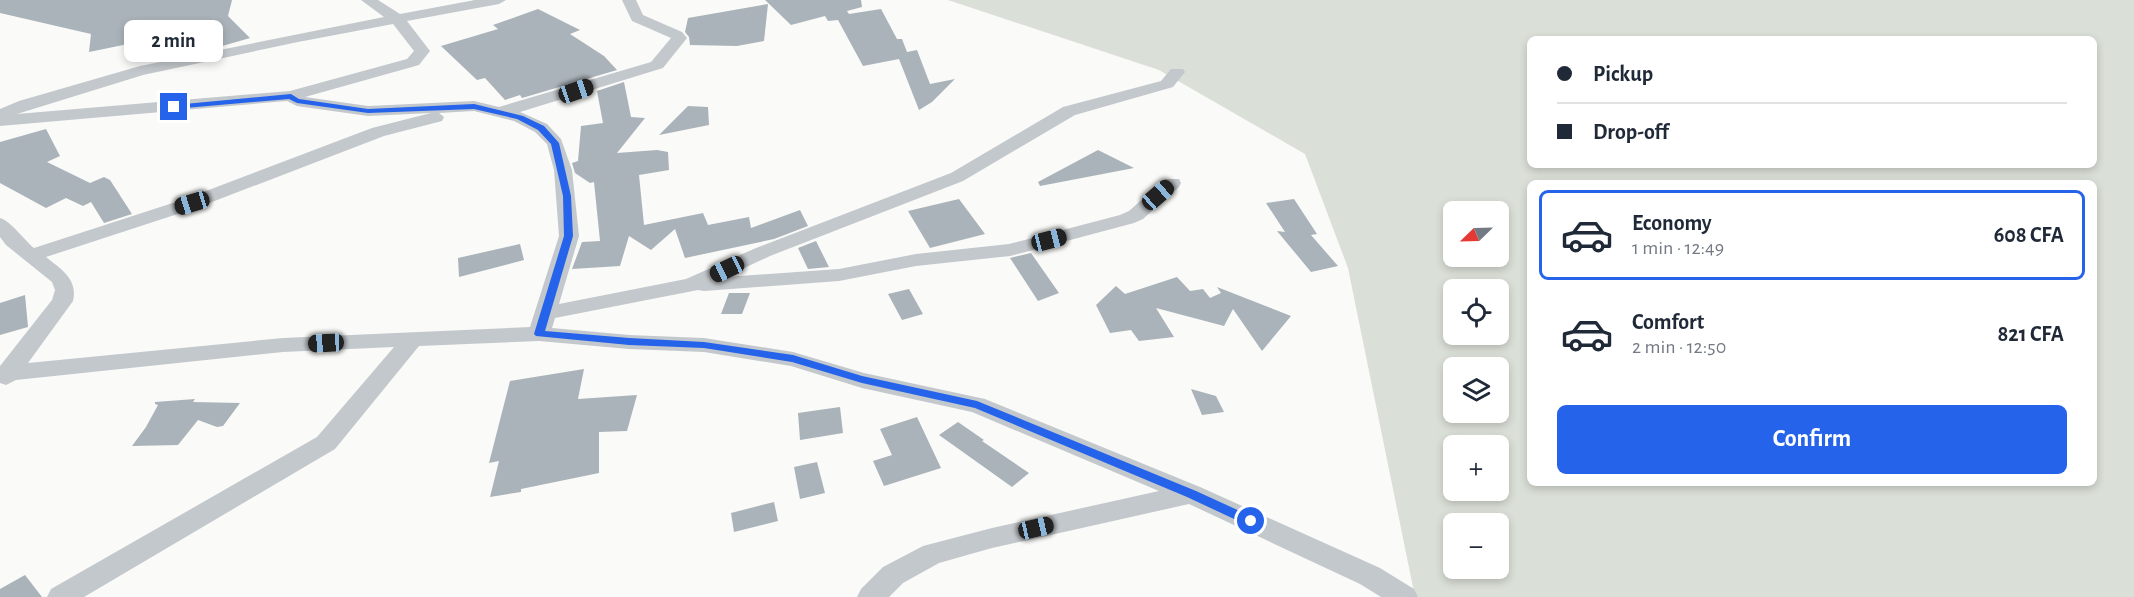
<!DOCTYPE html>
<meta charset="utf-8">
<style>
:root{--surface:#fff;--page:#f6f6f7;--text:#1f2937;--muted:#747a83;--line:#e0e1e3;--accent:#2563eb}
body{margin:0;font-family:"Alegreya Sans",sans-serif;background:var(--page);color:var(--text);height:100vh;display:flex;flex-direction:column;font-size:22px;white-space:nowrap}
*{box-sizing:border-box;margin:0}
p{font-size:20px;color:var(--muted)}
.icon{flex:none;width:33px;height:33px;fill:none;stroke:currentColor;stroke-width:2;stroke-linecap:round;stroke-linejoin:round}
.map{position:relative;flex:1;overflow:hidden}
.panel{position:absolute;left:1527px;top:180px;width:570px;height:306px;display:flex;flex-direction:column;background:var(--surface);border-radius:9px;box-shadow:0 3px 9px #0003}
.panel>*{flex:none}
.hud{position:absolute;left:1527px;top:36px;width:570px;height:132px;border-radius:9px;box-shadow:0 3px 9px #0003;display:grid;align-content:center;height:132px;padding:0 30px;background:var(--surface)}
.needle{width:39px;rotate:247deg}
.buttons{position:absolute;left:1443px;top:201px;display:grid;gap:12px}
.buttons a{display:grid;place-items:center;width:66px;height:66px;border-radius:9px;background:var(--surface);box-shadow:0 3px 9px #0003;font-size:30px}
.end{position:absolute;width:27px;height:27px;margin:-14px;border:8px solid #2563eb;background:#fff;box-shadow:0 0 0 3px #fff}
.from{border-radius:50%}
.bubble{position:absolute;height:42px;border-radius:9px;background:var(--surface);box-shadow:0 3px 9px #0003;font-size:20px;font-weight:700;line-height:42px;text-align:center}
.car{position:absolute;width:18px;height:36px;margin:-18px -9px;border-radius:8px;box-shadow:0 0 4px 2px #0007;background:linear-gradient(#222 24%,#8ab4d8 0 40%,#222 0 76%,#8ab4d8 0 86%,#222 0)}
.hud b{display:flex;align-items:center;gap:21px;height:57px;font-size:22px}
.hud b+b{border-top:2px solid var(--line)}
.hud i{width:15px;height:15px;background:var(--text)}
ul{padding:10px 0 0;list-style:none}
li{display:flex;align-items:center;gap:18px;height:90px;margin:0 12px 9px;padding:0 18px;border:3px solid transparent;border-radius:9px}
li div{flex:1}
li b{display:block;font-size:22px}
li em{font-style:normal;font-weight:700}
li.current{border-color:var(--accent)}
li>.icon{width:54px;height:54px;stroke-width:1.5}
.action{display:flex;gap:12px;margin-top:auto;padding:12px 30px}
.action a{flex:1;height:69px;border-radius:9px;background:var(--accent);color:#fff;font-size:24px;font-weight:700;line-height:69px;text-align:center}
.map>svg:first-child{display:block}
.green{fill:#dadfd7;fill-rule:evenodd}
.building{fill:#aab3b9}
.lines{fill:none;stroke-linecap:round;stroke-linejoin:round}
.minor{fill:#c3c8cc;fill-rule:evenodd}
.route{fill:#2563eb}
</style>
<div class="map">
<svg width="2134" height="597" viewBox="0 0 2134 597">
<rect width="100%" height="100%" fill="#fafaf8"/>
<path class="green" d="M948,0H2134V597H1415L1348,268L1305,154L1159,70ZM1530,39H2094V165H1530ZM1530,183H2094V483H1530ZM1454,212H1498V256H1454ZM1454,290H1498V334H1454ZM1454,368H1498V412H1454ZM1454,446H1498V490H1454ZM1454,524H1498V568H1454Z"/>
<path class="building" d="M0,0H232L228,16L250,38L205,51L173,28L129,39L133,43L89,52L91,34L0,13Z
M765,0H861L862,7L847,11L849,14L881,9L897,39H902L907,52L917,50L930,84L955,79L932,102L919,110L899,59L863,66L838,20L828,21L825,16L791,25Z
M768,4L764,41L737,46L690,45L689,37L685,32L688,18Z
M538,9L580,30L570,34L604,56L617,70L522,98L520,95L505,100L485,78L477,80L441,46L498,29L493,25Z
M624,82L631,117L645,118L617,153L657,150L668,152L669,170L639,175L644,225L703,213L708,225L749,217L751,228L800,210L808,226L774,239L685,258L675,229L651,250L629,236L620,266L572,269L582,242L600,241L594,182L590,183L575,173L572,163L578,161L581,126L603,123L597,91Z
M688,106L708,107L709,125L659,135Z
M46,129L60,156L47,162L90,183L104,177L110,180L132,214L104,223L91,202L83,206L66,198L46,208L0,183V142Z
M1098,150L1134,168L1040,186L1038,182Z
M959,199L985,234L930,248L908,211Z
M1294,199L1317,234L1311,235L1338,266L1311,272L1277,231L1285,232L1266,203Z
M816,241L829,267L808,269L798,248Z
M520,244L524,260L459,277L458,258Z
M1031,253L1059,293L1038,301L1010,258Z
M1177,277L1190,291L1203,289L1210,298L1221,293L1217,287L1291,316L1262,351L1233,309L1224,326L1156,308L1174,337L1139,341L1131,330L1110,333L1096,305L1116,286L1125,294Z
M909,289L923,314L902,320L888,294Z
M729,293H750L742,314H721Z
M25,295L28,327L0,335V303Z
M584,369L578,399L637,395L627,431L599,432V473L521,489V492L490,497L499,461L489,463L510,381Z
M1191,389L1216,396L1224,412L1202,415Z
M195,399L193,402L240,403L223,426L217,427L198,420L178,445L132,446L146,427L158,405L155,404V402Z
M840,407L843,433L800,440L798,413Z
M917,417L941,468L884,486L873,461L892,455L880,429Z
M958,422L984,440L982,441L1029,473L1012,487L939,435Z
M817,462L825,493L800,499L794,467Z
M774,502L778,521L734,532L731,513Z
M25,575L42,597H0V589Z"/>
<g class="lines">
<path class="minor" d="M361,0H378L400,14L475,0H506L499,4L407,21L430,51L419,65L305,97L368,106L474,101L499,107L651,62L671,38L632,21L622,0H636L643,15L682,32L687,38L663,68L520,112L547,124L561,139L572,170L579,236L559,304L686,279L756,248L951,173L1063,107L1161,81L1171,69H1183L1185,72L1173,87L1075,115L963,181L770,256L725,277L839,269L916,254L1009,244L1120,215L1129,211L1165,179H1179L1181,183L1179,187L1143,219L1134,223L1010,256L916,266L839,281L704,291L698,290L555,318L552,328L629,335L704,338L793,352L864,373L985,399L1200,487L1380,568L1414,589L1418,597H1381L1360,584L1189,504L992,548L939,563L903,583L889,597H857L861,589L883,567L923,546L992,528L1159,491L972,412L862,388L791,366L704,352L629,349L539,341L419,346L335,449L84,597H47L51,589L317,437L394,347L283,352L16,380L6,385L0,383V366L52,300L55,290L52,282L6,245L0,237V218C11,221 24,240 34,248L185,199L372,128L431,113L368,116L297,106L287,101L0,126V109L19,101L140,66L384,17ZM393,24L414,51L407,59L290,91L17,114L143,75L298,42ZM474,111L514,121L535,132L547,144L554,170L559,236L530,327L283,338L28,363L73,301C78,279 62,270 46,257L199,207L384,136L442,121L444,117L439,113Z"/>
</g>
<path class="route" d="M291,94L299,99L368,109L474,104L523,116L544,126L559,143L571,196L573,236L545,331L629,338L704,342L793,355L862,376L977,401L1196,491L1255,518L1257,521L1255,525H1247L1187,497L975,408L862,383L792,362L704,348L629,345L536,336L534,334L564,236L563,196L551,144L538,130L517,119L474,109L368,113L297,103L289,99L174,109L170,107L174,105Z"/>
</svg>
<div class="buttons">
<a><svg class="needle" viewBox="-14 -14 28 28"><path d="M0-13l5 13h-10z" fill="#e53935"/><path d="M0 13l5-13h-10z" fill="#747a83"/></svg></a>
<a><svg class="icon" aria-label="locate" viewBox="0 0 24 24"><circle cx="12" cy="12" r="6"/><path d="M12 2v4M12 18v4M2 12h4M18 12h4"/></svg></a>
<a><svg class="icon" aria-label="layers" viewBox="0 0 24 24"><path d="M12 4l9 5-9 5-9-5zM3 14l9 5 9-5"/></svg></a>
<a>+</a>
<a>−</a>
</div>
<i class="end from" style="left:1251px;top:521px"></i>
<i class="end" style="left:174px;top:107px"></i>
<div class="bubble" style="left:124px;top:20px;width:99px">2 min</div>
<i class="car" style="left:576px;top:91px;rotate:71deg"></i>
<i class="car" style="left:1158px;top:195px;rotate:49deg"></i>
<i class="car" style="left:192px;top:203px;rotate:253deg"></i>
<i class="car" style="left:1049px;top:240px;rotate:76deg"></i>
<i class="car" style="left:727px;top:269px;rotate:245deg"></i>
<i class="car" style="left:326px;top:343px;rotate:267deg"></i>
<i class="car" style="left:1036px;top:528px;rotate:77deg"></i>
<div class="hud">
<b><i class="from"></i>Pickup</b>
<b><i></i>Drop-off</b>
</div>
<section class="panel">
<ul>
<li class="current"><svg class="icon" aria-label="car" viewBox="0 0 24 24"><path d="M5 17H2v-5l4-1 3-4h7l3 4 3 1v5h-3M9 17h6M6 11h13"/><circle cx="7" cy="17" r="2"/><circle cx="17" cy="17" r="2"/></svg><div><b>Economy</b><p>1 min · 12:49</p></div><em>608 CFA</em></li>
<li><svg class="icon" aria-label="car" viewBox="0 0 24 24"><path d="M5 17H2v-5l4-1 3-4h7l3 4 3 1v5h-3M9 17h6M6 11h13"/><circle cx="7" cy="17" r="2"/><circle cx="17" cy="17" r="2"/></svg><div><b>Comfort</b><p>2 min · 12:50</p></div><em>821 CFA</em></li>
</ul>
<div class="action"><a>Confirm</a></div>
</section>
</div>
